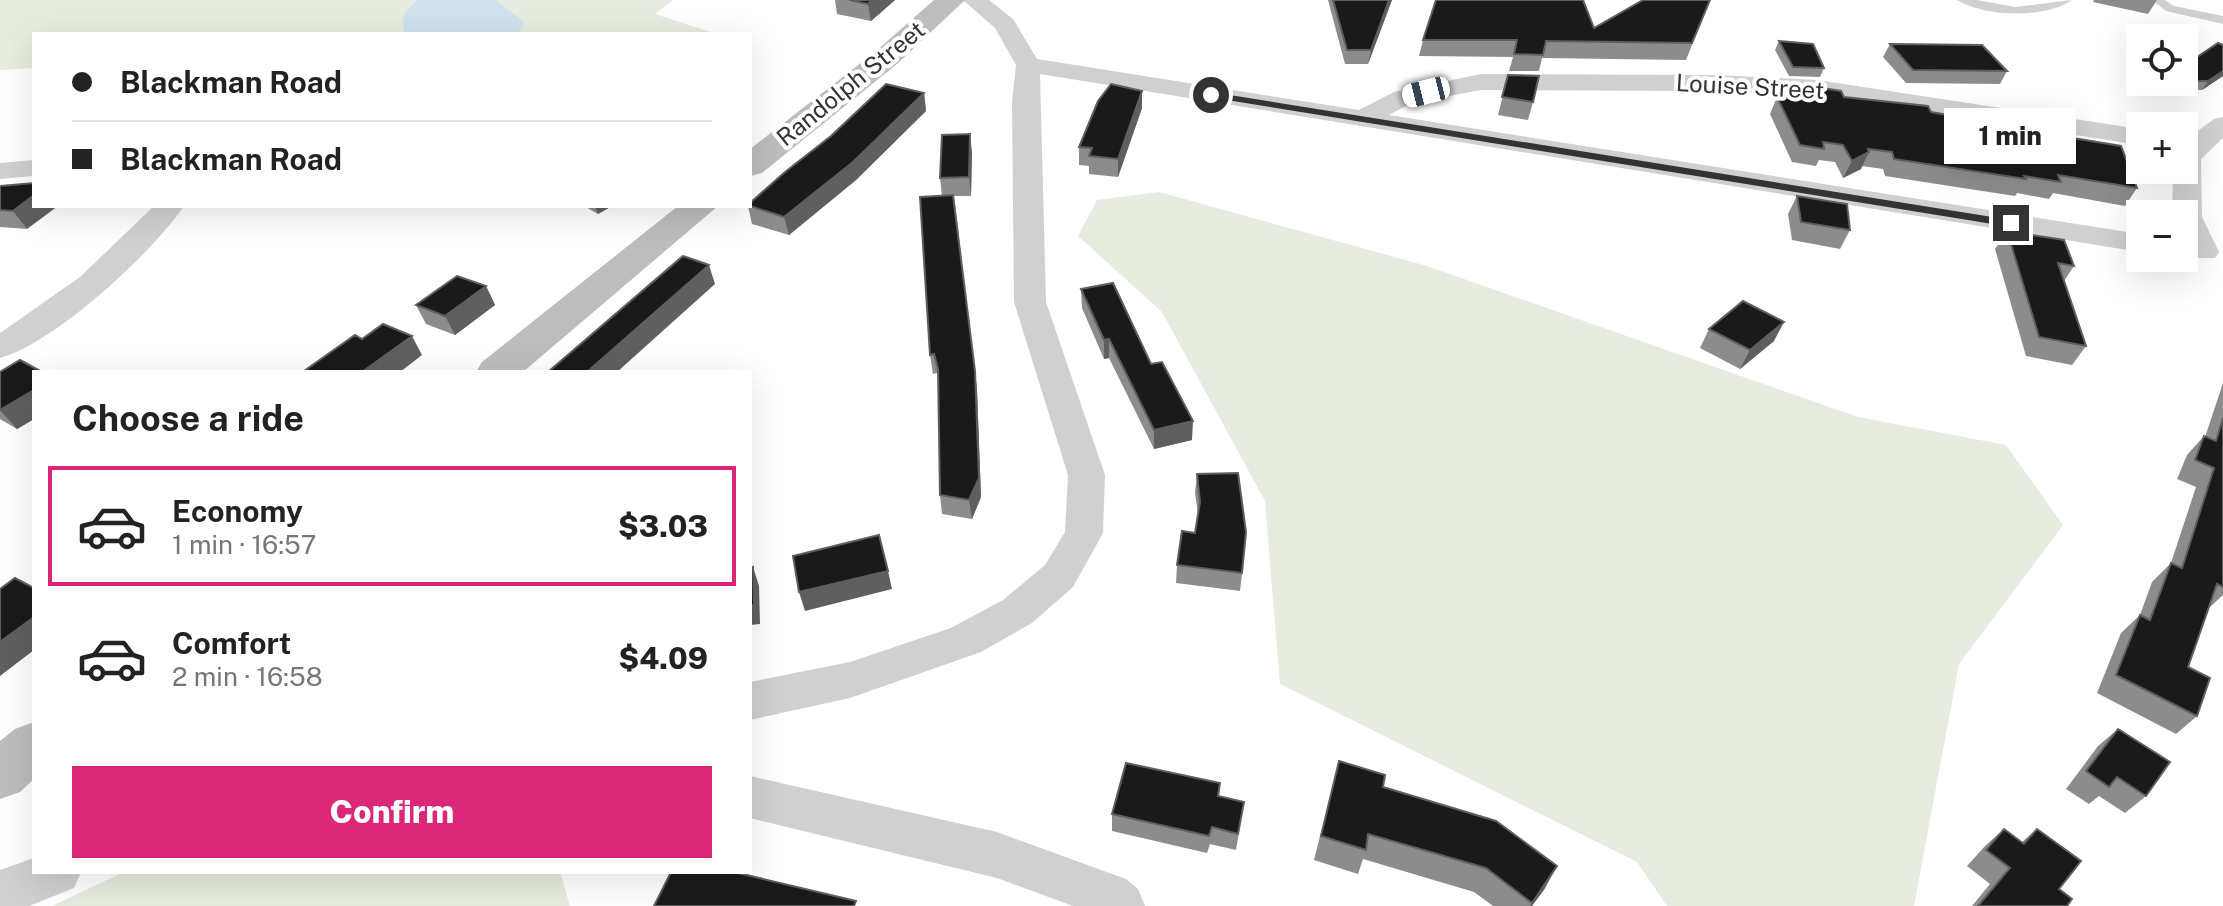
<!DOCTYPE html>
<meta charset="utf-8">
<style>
:root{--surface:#fff;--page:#f2f2f2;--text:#222;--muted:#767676;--line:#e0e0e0;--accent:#db2777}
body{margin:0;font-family:"Public Sans",sans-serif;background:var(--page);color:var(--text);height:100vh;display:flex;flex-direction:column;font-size:30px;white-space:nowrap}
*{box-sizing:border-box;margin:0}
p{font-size:26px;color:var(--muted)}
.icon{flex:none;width:44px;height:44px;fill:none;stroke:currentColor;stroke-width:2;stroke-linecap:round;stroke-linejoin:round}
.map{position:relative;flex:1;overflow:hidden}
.details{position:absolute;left:32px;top:370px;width:720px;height:504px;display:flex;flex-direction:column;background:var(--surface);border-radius:0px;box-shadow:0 8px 32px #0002}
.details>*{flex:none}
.hud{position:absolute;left:32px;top:32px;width:720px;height:176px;border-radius:0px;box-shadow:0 8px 32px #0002;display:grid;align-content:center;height:176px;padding:0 40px;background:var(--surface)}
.fabs{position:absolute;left:2126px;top:24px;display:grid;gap:16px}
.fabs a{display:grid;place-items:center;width:72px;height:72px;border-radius:0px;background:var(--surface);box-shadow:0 8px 32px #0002;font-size:40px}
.end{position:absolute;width:36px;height:36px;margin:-18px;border:10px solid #333;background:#fff;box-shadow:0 0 0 4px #fff}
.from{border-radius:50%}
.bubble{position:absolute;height:56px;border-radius:0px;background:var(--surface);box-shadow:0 8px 32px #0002;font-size:26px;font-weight:800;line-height:56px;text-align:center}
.car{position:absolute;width:24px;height:48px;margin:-24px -12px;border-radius:10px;box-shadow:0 0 6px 2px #0007;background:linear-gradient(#fff 24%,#345 0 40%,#fff 0 76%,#345 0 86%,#fff 0)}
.hud b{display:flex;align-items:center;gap:28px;height:76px;font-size:30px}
.hud b+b{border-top:2px solid var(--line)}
.hud i{width:20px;height:20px;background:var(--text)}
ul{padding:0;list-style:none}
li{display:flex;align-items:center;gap:24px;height:120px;margin:0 16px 12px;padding:0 24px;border:4px solid transparent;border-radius:0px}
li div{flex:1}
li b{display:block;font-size:30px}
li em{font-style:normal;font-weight:800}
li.current{border-color:var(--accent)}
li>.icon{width:72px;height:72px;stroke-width:1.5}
h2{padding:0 40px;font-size:36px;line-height:96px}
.button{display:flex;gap:16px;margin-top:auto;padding:16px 40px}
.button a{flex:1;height:92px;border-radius:0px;background:var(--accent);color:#fff;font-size:32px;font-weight:800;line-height:92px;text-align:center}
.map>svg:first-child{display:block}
.green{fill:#e6ecdf}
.water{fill:#cfe2ee}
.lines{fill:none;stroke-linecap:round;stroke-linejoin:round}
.lane{fill:#d0d0d0;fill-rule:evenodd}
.street{fill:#d0d0d0;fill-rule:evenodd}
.secondary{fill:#bdbdbd;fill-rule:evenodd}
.wall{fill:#8c8c8c}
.shaded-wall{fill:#5f5f5f}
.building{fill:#1a1a1a;stroke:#5f5f5f;stroke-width:2}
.route{fill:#333}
.labels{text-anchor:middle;stroke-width:8;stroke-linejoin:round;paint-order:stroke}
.far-street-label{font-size:24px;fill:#333;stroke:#fff}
</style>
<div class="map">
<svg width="2223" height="906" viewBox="0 0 2223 906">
<rect width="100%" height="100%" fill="#fff"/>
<path class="green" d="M0,0H673L655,14L717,34H34V68L0,70Z
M1159,192L1427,266L1858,417L2006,445L2063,525L1959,664L1914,906H1667L1637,862L1280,684L1265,501L1162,312L1078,236L1097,200Z
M124,872H560L570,906H52Z"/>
<path class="water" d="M418,0H496L524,22L519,34H405C400,16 404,11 418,0Z"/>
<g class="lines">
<path class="lane" d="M1957,0H1977L2015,7L2072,0C2045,19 1984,17 1957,0Z
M2152,0H2165L2174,6L2223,16V24L2166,11Z"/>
<path class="street" d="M963,0H989L1013,19L1037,59L1359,110L1394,92L1481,74L1717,75L1817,80L2140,129V145L1817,96L1717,91L1481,90L1411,103L1389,115L2140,234V252L1040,74L1046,302L1105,475L1103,533L1073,587L1032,623L981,652L850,698L750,720V682L850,662L951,628L1003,600L1045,565L1065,532L1068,475L1014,302L1012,103L1016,65L995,28Z
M2223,117V138L2201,159L2202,217L2219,252L2215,258H2193L2184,242V214H2172L2173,170H2184V141L2214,119Z
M34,160V176L0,179V163Z
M154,206H184C152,253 55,343 0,358V333L80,277Z
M750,776L997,832L1126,879L1138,889L1145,906H1073L997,878L750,818Z
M34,858V872H81L74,888L29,906H0V870Z"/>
<path class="secondary" d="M934,0H965L897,64L762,173L750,176V149L875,52Z
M678,206H718L523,372H476L482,362Z
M34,722V779L20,792L0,799V741L15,729Z"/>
</g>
<path class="wall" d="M835,0H895L871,21L837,14Z
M1328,0H1392L1368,64H1345Z
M1710,0L1686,60L1542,58L1539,71H1509L1513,57L1419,56L1423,40L1594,28Z
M2094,0H2157L2148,14L2093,2Z
M1779,41L1824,68L1820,77L1789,76L1775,50Z
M1890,44L2007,71L2000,84L1906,83L1883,57Z
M2223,45V76L2202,90L2156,89L2161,82H2184V66Z
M1508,75L1533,102L1528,120L1498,115Z
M1810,86L1844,97L1931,112L1990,122L1993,117L2073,138L2137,188L2125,206L2053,193L2049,199L2017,193L2015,196L1885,176L1883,169L1862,166L1861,169L1843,178L1835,162L1819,160L1816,166L1792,162L1770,114L1777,97H1782L1785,91L1807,93Z
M924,93L926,111L856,180L789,235L752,224L748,206H750Z
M1142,108L1118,177L1089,174V166L1079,165V147Z
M972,152L971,196H954L977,390L981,497L972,519L942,514L940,495L938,378L937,373L933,374L930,355L942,196L940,178Z
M0,186L27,229L0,227Z
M1797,196L1850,230L1840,249L1792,240L1788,214Z
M584,206H612L598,214Z
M2007,231L2074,266L2064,281L2086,346L2072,365L2026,356L1995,249Z
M486,286L495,305L455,335L426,324L416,305Z
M1081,289L1151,364L1192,440L1154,449L1109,358L1104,359L1082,308Z
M1709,329L1774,341L1740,369L1700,348Z
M0,372H34V419L17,429L0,419Z
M2223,383V595L2209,608L2188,667L2197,716L2176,734L2097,693L2121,633L2140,615L2152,582L2171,563L2196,487L2177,479L2187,455L2204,436L2205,437Z
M1197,474L1242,573L1240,591L1176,583L1177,565L1195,533L1198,514L1195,493Z
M2118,729L2146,796L2125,813L2099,796L2089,804L2066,789L2098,746Z
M1339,761L1383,787L1557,866L1532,906H1493L1474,892L1363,859L1358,874L1314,860Z
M1220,783L1219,796L1244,802L1236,850L1210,844L1207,853L1112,831V814Z
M2004,829L2022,842L2037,829L2059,889L2067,906H1972L1990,884L1967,866L1985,846Z"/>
<path class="shaded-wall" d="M872,0H895L871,21L868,4Z
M1389,0H1392L1368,64L1371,50Z
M2223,71V76L2202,90L2208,81Z
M1142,91V108L1118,177V159Z
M924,93L926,111L856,180L789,235L784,217Z
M970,134L972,152L971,196L969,177Z
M1869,152L1861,169L1843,178L1852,161Z
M34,195V206H58L27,229L13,211Z
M595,206H612L598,214Z
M709,265L715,284L617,372H587Z
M486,286L495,305L455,335L445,316Z
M1784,322L1774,341L1740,369L1750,350Z
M412,336L422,355L400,372H362Z
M1109,339V358L1104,359V340Z
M975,371L977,390L981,497L972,519L969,500Z
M34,390V419L17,429L0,410Z
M1193,421L1192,440L1154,449V430Z
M753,567L759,586L760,624L750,625Z
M888,571L892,589L805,611L799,592Z
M34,617V650L0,676V642Z
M1557,866L1544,890L1532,906H1530Z"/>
<path class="building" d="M849,0H872L868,4Z
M1333,0H1389L1371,50H1347Z
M1436,0H1583L1594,28L1643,0H1710L1692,43L1546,41L1543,55L1514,54L1517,40H1423Z
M1779,41L1813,44L1824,68L1793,67Z
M2218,43L2223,45V71L2208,81H2184V66Z
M1890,44L1982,45L2007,71L1913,70Z
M1508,75L1539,76L1533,102L1502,97Z
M886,84L924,93L853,162L784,217L750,206V203L785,172L831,136Z
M1111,84L1142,91L1118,159L1089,156L1092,148L1079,147L1098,101Z
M1810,86L1841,91L1844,97L1928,106L1931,112L1994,123L1993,117L2070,130L2073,138L2121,146L2137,188L2058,175L2061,182L2024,176L2026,179L1894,159L1892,152L1868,149L1869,152L1852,161L1843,145L1823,142L1824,149L1800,145L1777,97L1788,98L1785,91L1814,93Z
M970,134L969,177L940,178L942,135Z
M34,183V195L13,211L0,210V186Z
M953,195L975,371L979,478L969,500L940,495L938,369L934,354L930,355L920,197Z
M1797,196L1847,204L1850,230L1801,222Z
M2007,231L2064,240L2074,266L2058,263L2086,346L2039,337Z
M683,256L709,265L587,372H548Z
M457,276L486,286L445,316L416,305Z
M1113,283L1151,364L1162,362L1193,421L1154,430L1109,339L1104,340L1081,289Z
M1743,301L1784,322L1750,350L1709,329Z
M383,324L412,336L362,372L304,371L355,335L362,339Z
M20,360L42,372H34V390L0,410V372Z
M2223,418V587L2217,584L2188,667L2210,678L2197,716L2116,675L2140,615L2150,620L2171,563L2182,568L2214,468L2195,460L2204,436L2216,441Z
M1238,473L1246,532L1242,573L1177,565L1182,531L1195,533L1200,502L1197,474Z
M879,535L888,571L799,592L793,556Z
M753,567L754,605L750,606V568Z
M15,578L34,588V617L0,642V589Z
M2118,729L2170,762L2146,796L2117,777L2109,787L2086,771Z
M1339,761L1385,775L1383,787L1496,821L1557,866L1532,903L1486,868L1368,834L1366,850L1321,836Z
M1126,763L1220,783L1218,796L1244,802L1238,834L1212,827L1209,836L1112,814Z
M2004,829L2024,844L2037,829L2081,861L2059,889L2072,899L2067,906H1978L2010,868L1986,850Z
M671,872L699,873V872H734L856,901L854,906H654Z"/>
<path class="route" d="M1211,92L2011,220L2017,223L2011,227L1208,97Z"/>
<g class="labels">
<g class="far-street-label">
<text transform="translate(851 84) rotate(-39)" y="8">Randolph Street</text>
<text transform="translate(1750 87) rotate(3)" y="8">Louise Street</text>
</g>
</g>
</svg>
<div class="fabs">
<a><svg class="icon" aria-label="locate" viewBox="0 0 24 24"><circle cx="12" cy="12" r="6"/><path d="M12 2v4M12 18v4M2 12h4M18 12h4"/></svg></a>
<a>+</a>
<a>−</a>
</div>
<i class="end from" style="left:1211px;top:95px"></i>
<i class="end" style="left:2011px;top:223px"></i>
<div class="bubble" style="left:1944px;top:108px;width:132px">1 min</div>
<i class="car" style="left:1426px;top:92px;rotate:256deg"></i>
<div class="hud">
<b><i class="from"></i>Blackman Road</b>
<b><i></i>Blackman Road</b>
</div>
<section class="details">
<h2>Choose a ride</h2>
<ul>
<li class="current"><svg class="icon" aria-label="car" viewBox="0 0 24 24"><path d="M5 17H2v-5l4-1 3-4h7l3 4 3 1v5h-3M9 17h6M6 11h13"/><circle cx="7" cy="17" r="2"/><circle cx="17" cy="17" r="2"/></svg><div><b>Economy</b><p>1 min · 16:57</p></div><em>$3.03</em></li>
<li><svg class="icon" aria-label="car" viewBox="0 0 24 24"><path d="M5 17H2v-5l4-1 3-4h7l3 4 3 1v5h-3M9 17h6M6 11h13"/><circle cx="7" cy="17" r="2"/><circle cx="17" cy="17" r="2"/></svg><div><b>Comfort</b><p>2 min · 16:58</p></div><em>$4.09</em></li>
</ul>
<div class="button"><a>Confirm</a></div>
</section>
</div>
